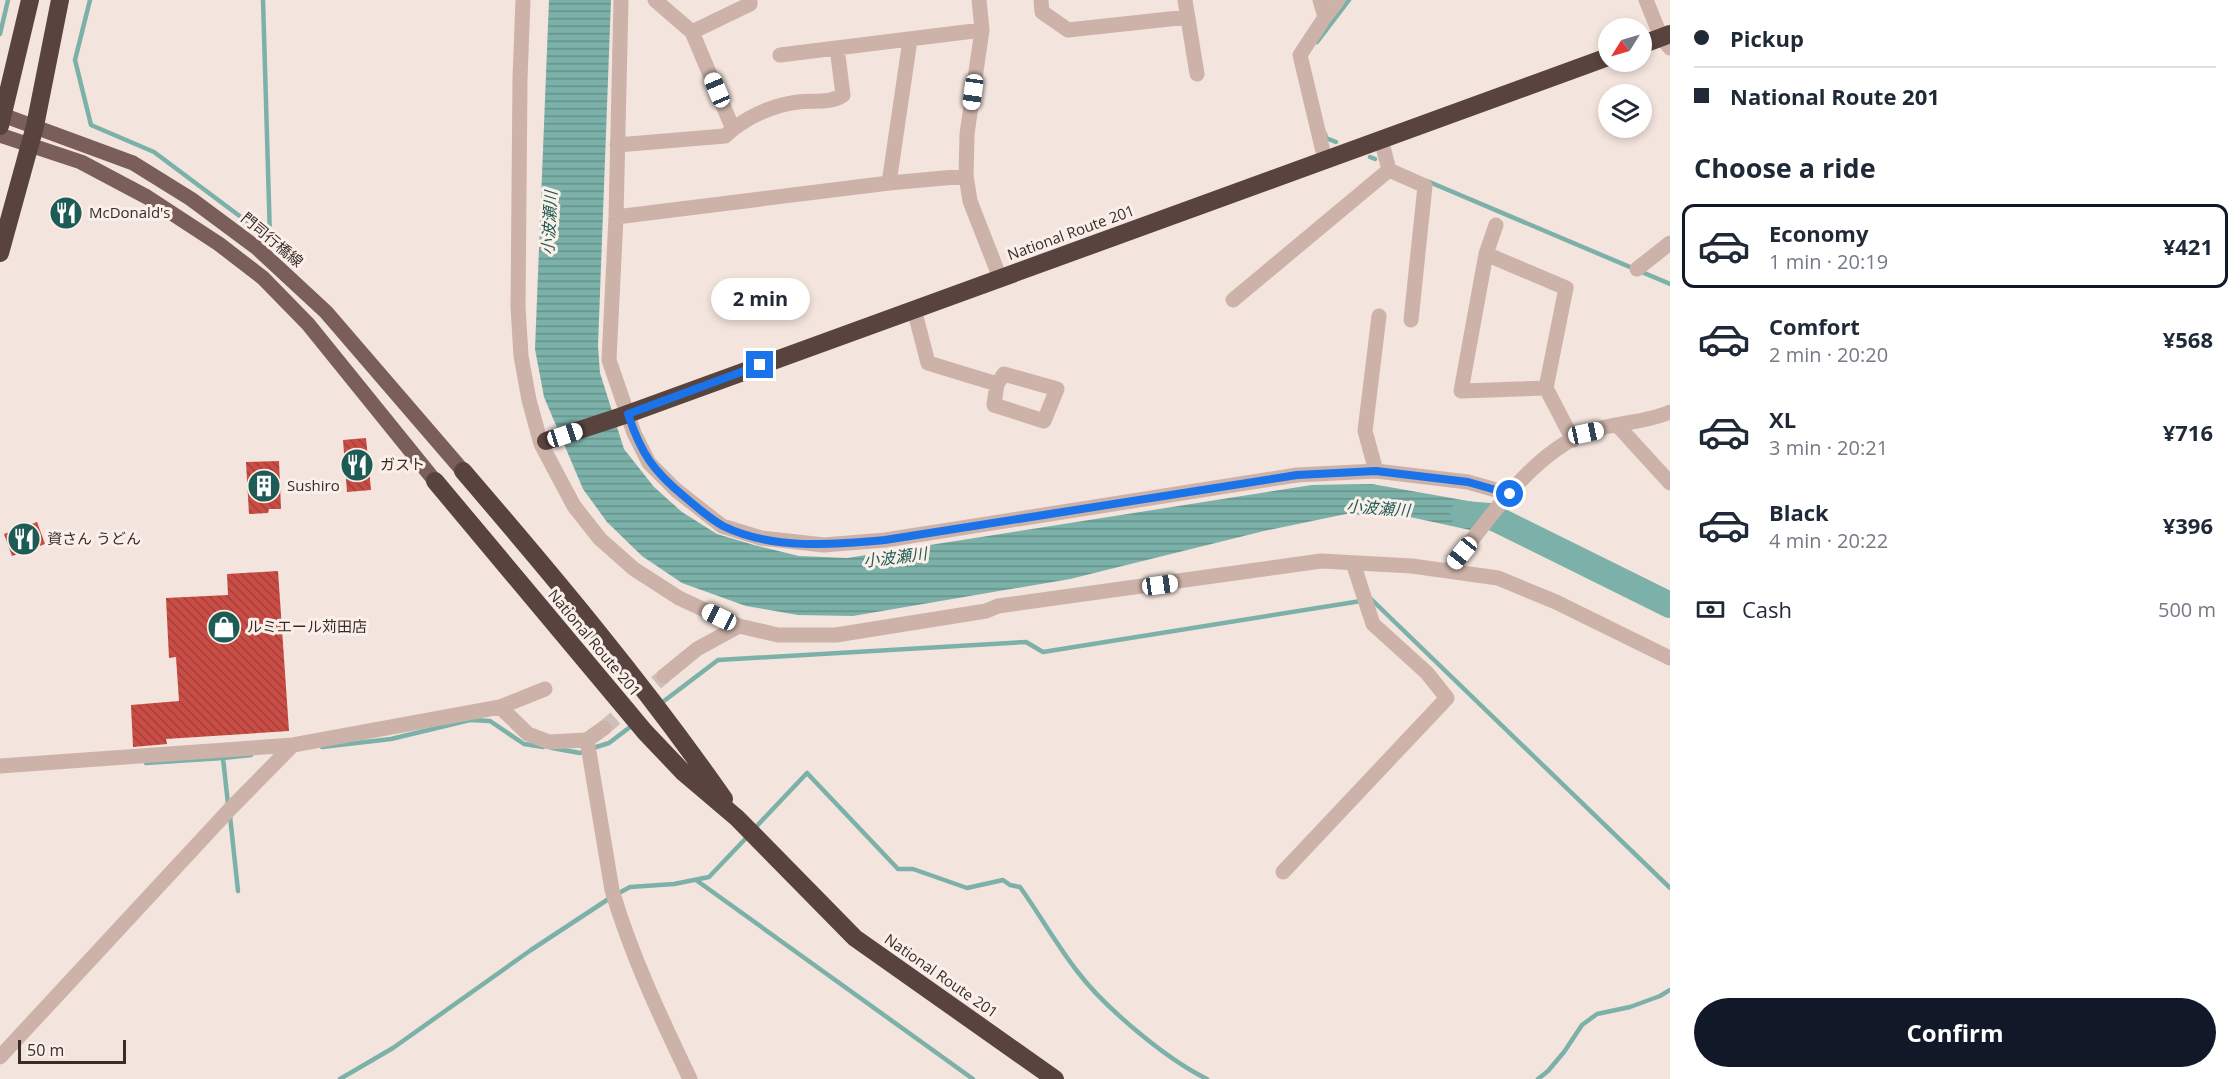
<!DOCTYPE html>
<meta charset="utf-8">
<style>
:root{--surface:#fff;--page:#f6f6f7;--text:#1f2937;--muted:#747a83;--line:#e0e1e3;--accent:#111827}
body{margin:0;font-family:"Open Sans","Noto Sans JP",sans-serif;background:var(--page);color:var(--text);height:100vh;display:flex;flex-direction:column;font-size:22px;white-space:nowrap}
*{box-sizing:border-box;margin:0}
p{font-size:20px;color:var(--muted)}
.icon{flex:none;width:33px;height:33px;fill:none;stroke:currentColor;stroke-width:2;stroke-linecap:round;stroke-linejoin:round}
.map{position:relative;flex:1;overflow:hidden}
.side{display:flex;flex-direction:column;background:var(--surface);width:570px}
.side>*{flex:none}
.guide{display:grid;align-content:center;height:132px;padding:0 24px;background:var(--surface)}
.needle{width:39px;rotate:233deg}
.buttons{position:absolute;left:1598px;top:18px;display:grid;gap:12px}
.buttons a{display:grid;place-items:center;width:54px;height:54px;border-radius:50%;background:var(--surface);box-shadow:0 3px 9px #0003;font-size:30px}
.scale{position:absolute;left:18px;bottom:15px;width:108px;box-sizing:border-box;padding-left:6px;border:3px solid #382b28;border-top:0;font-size:16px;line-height:21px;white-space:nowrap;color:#382b28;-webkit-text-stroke:4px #faefe9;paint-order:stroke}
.end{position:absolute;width:27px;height:27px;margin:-14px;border:8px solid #1a73e8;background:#fff;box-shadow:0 0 0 3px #fff}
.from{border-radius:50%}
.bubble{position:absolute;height:42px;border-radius:21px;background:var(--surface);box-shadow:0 3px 9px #0003;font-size:20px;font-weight:700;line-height:42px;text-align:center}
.car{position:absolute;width:18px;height:36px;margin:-18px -9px;border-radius:8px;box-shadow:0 0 4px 2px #0007;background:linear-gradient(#fff 24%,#345 0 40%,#fff 0 76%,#345 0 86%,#fff 0)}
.guide b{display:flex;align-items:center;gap:21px;height:57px;font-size:22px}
.guide b+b{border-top:2px solid var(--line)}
.guide i{width:15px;height:15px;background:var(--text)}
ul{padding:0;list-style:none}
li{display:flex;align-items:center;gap:18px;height:84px;margin:0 12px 9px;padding:0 12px;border:3px solid transparent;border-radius:12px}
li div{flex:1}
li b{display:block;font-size:22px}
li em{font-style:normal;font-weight:700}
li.selected{border-color:var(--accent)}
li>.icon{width:54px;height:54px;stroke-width:1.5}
h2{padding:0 24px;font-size:27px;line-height:72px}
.pay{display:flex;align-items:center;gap:15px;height:66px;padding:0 24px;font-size:22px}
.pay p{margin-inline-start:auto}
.cta{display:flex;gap:12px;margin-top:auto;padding:12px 24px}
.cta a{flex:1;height:69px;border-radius:36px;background:var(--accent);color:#fff;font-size:24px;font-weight:700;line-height:69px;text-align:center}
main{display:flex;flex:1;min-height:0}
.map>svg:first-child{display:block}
.water{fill:url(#water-rules)}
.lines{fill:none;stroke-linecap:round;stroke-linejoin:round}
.stream{stroke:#7bb1a9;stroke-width:4.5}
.river{stroke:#7bb1a9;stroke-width:26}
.building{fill:url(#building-back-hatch)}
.street-tunnel{stroke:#cebfb9;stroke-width:15;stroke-dasharray:15 8;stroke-linecap:butt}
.street{stroke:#ccb2a8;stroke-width:15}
.primary{stroke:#7a5e59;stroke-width:15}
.highway{stroke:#59433f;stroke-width:18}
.route{stroke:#1a73e8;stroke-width:8}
.labels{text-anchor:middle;stroke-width:6;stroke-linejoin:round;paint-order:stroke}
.poi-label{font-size:15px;fill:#382b28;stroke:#faefe9;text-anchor:start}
.street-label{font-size:15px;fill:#382b28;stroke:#faefe9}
.water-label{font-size:16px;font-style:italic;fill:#1d5b54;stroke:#faefe9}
</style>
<main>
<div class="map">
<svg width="1670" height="1079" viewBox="0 0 1670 1079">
<defs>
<pattern id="water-rules" width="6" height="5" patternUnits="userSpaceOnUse" patternTransform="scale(1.5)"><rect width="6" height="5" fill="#7bb1a9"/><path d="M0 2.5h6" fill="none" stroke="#66908a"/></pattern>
<pattern id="building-back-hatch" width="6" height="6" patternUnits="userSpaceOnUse" patternTransform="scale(1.5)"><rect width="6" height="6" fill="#c94d45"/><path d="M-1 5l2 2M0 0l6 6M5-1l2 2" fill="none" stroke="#a4403a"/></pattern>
</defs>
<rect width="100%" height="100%" fill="#f3e4dd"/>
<path class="water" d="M549,0H611L598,346L600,373L624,449L654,487L682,512L717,534L754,545L799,556L847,558L1312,485L1372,484L1491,505L1470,530L1410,517L1346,514L1264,531L1070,579L853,616L798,615L746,606L682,583L642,556L607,522L583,489L544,397L535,349Z"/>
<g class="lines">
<path class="stream" d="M90,0L75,60L91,125L154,152L285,250
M263,0L270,238
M0,34L8,0
M1317,42L1349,0
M1325,134L1326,138L1336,142
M1370,157L1375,159
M1427,181L1670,284
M1369,599H1371L1670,888
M660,704L718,660L1026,642L1043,652L1361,601
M322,747L391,739L470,720L490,721L524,744L543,747
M552,748L580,753L585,751
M593,748L609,743L634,724
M223,758L251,755
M146,763L223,758L228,804
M230,816L238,891
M753,830L807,773L898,869H913L967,888L1003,880L1010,885L1020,887C1040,915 1056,944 1077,971C1104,1007 1166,1059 1207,1079
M696,880L973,1079
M617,894L630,887L674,884L709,877L748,836
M340,1079L393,1048L531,950L610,898
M1538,1079L1548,1071L1564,1052L1582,1025L1597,1014L1630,1007L1660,996L1670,990"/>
<path class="river" d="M1463,514L1490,516L1670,605"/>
</g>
<path class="building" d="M366,438L371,490L347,492L343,440Z
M279,461L281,509H269L268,513L249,514L246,462Z
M37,522L45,544L12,556L4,534Z
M278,571L289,731L166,739L167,744L133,747L131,705L179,701L176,657L169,658L166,598L228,595L227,574Z"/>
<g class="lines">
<path class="street-tunnel" d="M604,728L664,676"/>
<path class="street" d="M523,0L520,79L518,307L521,356L529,400L541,444L574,506L600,539L634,569L679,598L739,626L778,635H836L986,611L998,606L1321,561L1412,566L1498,578L1556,602L1670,658
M621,0L616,217L609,360L634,433L649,463L676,490L722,526L761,538L824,545L885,540L1297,475L1376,471L1468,482L1510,494
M655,0L692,32L733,129C753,114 773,105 798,102C813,100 830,104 843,95L837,48
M979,0L982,30L967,134L966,176L970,201L1000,278
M1041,0L1042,12L1068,30L1188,17
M1185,0L1197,74
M1320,0L1325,17L1300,55L1325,160
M1646,0L1661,37L1670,48
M1325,17L1338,0
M692,32L750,4V0
M780,55L982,30
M617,145L725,136L733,129
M1389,170L1425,186L1411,320
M889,183L910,40
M616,217L889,183L966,176
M1496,225L1486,254L1461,391L1546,388L1573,440
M1486,254L1566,288L1546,388
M1637,269L1670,243
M1233,300L1389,170L1381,139
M914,309L928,363L997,384L994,405L1044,421L1057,389L1004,374L997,384
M1618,426L1670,483
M1376,471L1365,431L1379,316
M1449,570C1486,523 1528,457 1585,433C1612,422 1643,424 1670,412
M664,676L697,649L739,626
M500,707L528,734L549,742L587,740L604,728
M587,740L612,890C631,955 661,1018 690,1079
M0,766L293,745L500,707L545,689
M1283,872L1447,698L1427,673L1373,624L1353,563
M0,1057L231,808L293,745"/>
<path class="primary" d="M0,114L133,163L191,199L257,248L326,312L463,471
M0,135L81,162L147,197L219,244L263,278L308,324L435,481"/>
<path class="highway" d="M1641,45L1670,34
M0,126L30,0
M0,253L35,126L60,0
M546,441L622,416L1608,57
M463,471C554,577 644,684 724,799
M435,481L645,732L684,773L737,818L855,938L1055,1079"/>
</g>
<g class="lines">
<path class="route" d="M760,365L628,414C641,454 654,472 686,498C697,507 710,519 723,526C772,550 832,545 885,540L1297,475L1376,471L1468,482L1510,494"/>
</g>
<defs>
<g id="restaurant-disc" transform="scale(1.725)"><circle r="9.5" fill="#1d5b54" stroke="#faefe9"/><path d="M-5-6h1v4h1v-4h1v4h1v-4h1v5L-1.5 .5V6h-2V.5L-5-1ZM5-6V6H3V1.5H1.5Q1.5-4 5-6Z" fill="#fff"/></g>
<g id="building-disc" transform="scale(1.725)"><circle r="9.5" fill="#1d5b54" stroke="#faefe9"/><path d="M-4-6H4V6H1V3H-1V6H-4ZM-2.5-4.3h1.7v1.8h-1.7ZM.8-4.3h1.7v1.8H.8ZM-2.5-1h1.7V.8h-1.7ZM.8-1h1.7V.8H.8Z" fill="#fff"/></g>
<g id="shop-disc" transform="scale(1.725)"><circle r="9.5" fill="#1d5b54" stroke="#faefe9"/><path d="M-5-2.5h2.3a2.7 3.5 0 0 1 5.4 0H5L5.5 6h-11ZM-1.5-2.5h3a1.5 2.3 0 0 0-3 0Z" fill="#fff"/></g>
</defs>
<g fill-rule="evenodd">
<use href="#restaurant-disc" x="66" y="213"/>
<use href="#restaurant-disc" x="357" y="465"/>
<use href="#building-disc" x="264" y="486"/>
<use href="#restaurant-disc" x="24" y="539"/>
<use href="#shop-disc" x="224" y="627"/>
</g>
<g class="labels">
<g class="poi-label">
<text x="89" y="218">McDonald's</text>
<text x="380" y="470">ガスト</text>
<text x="287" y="491">Sushiro</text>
<text x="47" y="544">資さん うどん</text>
<text x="247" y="632">ルミエール苅田店</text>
</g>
<g class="street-label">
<text transform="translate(1071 233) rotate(-20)" y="5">National Route 201</text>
<text transform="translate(272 240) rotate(40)" y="5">門司行橋線</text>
<text transform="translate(594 643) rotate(50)" y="5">National Route 201</text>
<text transform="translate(941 976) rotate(35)" y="5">National Route 201</text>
</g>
<g class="water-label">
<text transform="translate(549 223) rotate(-87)" y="6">小波瀬川</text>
<text transform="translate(1378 508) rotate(4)" y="6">小波瀬川</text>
<text transform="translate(895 557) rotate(-7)" y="6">小波瀬川</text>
</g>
</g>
</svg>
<div class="buttons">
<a><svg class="needle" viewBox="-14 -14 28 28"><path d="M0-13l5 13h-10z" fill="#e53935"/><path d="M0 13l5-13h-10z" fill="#747a83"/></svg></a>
<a><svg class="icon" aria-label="layers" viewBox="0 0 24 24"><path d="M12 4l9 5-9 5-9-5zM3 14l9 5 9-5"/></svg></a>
</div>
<div class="scale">50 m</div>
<i class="end from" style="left:1510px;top:494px"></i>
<i class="end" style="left:760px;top:365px"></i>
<div class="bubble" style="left:711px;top:278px;width:99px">2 min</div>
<i class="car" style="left:717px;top:90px;rotate:337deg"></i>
<i class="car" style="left:973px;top:92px;rotate:188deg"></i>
<i class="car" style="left:1586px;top:433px;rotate:78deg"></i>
<i class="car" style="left:565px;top:435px;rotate:72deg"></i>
<i class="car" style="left:1462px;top:553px;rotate:219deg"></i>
<i class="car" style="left:1160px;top:585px;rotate:82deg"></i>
<i class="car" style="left:719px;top:617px;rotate:296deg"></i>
</div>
<section class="side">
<div class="guide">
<b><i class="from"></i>Pickup</b>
<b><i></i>National Route 201</b>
</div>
<h2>Choose a ride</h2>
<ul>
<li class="selected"><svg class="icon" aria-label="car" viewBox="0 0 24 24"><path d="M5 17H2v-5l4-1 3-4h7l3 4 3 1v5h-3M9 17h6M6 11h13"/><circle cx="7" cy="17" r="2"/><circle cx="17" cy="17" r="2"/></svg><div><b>Economy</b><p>1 min · 20:19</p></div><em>¥421</em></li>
<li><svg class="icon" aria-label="car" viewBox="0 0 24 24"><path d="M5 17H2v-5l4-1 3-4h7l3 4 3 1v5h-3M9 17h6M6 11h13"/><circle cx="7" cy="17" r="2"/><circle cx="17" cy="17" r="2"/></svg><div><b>Comfort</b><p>2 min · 20:20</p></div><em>¥568</em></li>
<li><svg class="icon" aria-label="car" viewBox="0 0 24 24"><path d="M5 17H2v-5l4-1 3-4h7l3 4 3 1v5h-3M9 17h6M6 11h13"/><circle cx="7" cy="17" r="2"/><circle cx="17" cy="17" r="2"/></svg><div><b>XL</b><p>3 min · 20:21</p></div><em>¥716</em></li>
<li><svg class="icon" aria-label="car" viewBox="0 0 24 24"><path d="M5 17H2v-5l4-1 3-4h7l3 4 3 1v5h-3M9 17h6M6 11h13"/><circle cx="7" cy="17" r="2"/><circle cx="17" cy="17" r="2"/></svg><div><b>Black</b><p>4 min · 20:22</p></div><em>¥396</em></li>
</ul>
<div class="pay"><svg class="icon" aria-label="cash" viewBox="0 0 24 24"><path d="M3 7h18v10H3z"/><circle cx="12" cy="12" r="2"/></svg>Cash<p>500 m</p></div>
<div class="cta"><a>Confirm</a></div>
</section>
</main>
